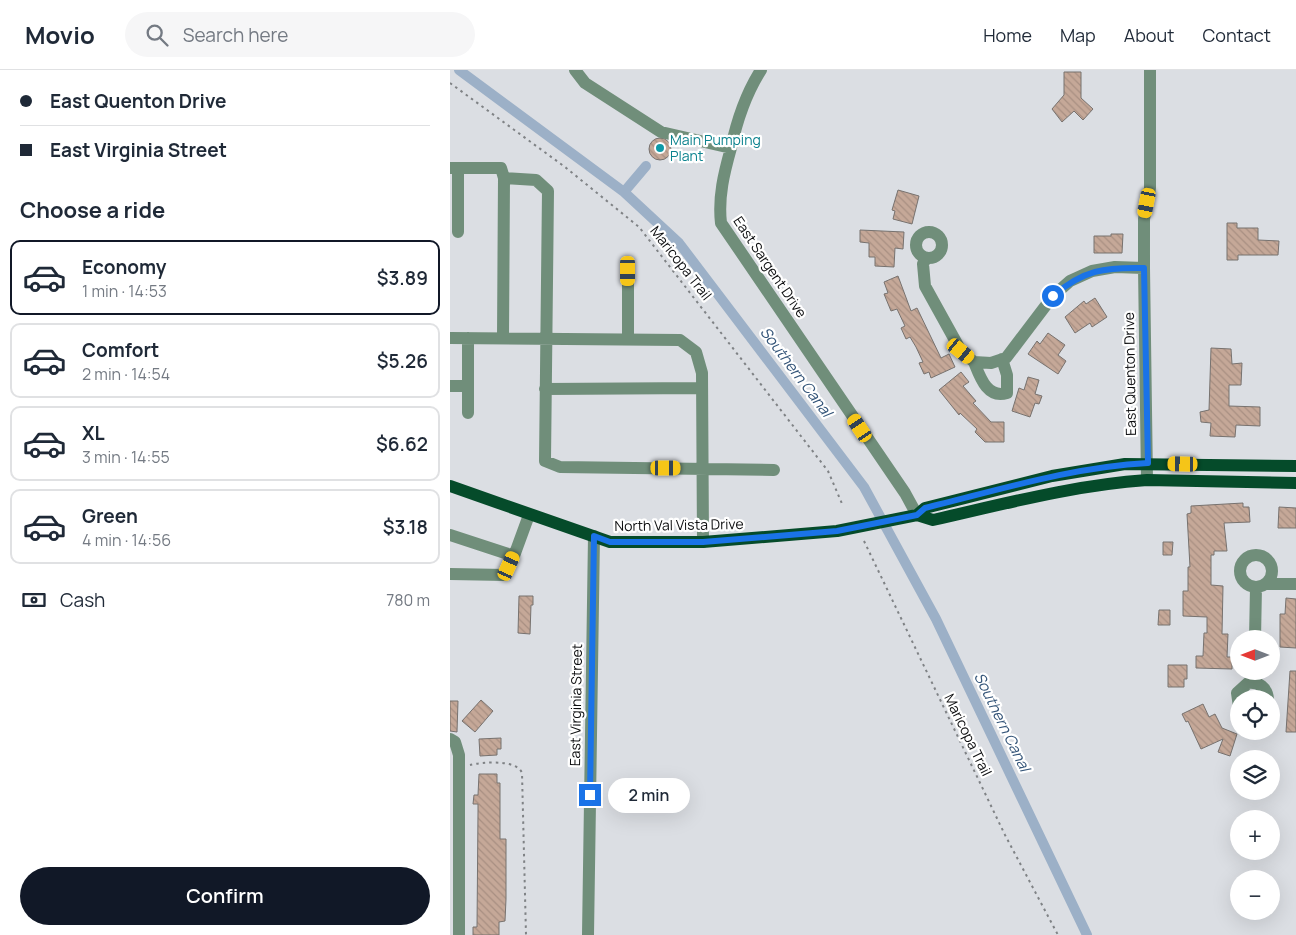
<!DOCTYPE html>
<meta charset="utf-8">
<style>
:root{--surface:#fff;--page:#f6f6f7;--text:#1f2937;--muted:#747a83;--line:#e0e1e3;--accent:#111827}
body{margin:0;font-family:Manrope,sans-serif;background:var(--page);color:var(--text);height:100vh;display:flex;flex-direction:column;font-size:19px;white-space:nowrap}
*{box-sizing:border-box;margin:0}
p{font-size:16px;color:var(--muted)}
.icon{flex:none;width:28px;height:28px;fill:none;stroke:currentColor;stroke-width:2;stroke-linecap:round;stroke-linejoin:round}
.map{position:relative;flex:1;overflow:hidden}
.sheet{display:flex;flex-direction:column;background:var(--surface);width:450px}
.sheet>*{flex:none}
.guide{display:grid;align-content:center;height:110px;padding:0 20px;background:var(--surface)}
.needle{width:32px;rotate:270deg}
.controls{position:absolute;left:780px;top:560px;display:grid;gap:10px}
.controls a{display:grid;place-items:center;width:50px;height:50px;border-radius:50%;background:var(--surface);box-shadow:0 5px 20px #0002;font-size:25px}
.end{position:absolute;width:22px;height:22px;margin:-11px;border:6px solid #1a73e8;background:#fff;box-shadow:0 0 0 2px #fff}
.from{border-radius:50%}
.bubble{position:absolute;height:35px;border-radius:18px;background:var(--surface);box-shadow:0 5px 20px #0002;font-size:16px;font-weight:600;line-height:35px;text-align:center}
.car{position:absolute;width:15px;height:30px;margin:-15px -8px;border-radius:6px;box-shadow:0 0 4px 1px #0007;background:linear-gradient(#f5c518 24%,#345 0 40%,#f5c518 0 76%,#345 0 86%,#f5c518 0)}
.guide b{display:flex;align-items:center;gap:18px;height:48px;font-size:19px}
.guide b+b{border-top:1px solid var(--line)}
.guide i{width:12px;height:12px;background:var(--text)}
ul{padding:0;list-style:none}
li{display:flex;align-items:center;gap:15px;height:75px;margin:0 10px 8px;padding:0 10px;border:2px solid var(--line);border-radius:10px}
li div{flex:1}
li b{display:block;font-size:19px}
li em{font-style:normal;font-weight:600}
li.on{border-color:var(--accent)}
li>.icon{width:45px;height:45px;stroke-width:1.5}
h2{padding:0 20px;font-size:22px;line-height:60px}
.pay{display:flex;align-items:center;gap:12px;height:55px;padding:0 20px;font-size:19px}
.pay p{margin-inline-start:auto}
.cta{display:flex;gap:10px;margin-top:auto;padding:10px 20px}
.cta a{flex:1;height:58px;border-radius:30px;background:var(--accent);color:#fff;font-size:20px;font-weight:600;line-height:58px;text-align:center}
header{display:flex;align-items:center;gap:30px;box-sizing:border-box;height:70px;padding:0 25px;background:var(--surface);border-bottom:1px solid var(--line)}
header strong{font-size:24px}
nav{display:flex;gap:28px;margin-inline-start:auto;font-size:18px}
.search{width:350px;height:45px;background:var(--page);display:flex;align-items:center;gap:12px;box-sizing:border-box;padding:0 18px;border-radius:28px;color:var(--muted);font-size:19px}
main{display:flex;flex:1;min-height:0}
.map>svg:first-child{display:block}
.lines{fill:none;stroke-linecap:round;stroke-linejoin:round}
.canal{stroke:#9cb0c7;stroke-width:10}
.building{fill:url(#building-back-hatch);stroke:#77726f}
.path{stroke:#7f8285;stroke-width:2;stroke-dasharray:2.5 4;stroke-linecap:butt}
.minor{stroke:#708e7a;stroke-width:12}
.major{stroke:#054b2a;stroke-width:12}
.route{stroke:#1a73e8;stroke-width:6}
.culture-dot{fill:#0f9aa8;stroke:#fff;stroke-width:2}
.labels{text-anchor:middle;stroke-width:4.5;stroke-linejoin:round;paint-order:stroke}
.culture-label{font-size:14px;fill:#0d838f;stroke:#fff;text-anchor:start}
.street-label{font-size:14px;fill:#0b0c0e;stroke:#fff}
.water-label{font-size:15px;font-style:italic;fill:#335478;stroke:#fff}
</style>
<header>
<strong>Movio</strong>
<div class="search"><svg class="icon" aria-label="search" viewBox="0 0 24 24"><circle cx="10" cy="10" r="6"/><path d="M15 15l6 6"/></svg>Search here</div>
<nav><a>Home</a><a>Map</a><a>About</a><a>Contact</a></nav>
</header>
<main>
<section class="sheet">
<div class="guide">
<b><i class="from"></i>East Quenton Drive</b>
<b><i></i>East Virginia Street</b>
</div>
<h2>Choose a ride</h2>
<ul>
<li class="on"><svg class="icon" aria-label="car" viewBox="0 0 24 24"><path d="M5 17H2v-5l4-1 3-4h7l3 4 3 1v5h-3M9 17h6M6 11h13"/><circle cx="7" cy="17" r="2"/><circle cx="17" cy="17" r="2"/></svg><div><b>Economy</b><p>1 min · 14:53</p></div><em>$3.89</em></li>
<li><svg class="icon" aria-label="car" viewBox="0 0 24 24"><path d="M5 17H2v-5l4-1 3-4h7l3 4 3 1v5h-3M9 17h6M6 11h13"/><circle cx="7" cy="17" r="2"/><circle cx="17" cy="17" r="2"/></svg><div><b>Comfort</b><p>2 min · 14:54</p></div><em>$5.26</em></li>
<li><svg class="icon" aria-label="car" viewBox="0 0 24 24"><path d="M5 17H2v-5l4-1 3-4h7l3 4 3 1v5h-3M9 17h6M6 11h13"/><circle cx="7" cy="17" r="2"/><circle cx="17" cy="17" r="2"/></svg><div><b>XL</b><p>3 min · 14:55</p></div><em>$6.62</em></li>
<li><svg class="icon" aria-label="car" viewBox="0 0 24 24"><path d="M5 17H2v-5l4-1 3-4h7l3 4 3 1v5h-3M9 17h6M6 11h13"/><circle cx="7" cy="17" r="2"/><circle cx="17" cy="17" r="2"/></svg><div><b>Green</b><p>4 min · 14:56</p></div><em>$3.18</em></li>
</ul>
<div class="pay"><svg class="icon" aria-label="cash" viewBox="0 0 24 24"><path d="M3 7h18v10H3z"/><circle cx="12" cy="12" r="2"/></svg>Cash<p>780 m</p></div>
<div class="cta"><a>Confirm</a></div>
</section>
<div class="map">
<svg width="846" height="865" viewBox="0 0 846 865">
<defs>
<pattern id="building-back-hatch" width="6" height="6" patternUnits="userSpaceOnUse" patternTransform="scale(1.25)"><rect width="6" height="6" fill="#c5a898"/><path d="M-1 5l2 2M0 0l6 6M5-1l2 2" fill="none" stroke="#a88f82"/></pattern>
</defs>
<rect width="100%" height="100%" fill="#dbdee3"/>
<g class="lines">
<path class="canal" d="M9,0L174,122L229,173L414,417L486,549L637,865
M174,122L196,96"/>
</g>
<path class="building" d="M614,2H631V28L643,39L633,50L624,41L612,52L602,39L614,25Z
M199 79a11 11 0 1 1 22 0a11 11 0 1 1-22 0Z
M448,120L469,126L462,154L443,149L445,141L442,140Z
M777,153H787V158H808V170L829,171L828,185H788V190H777Z
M410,160L454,162L453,179L445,178L444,197L425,196V187H419V173L410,172Z
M661,164H673L672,183H644V166H661Z
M448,206L461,241L467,238L491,288L499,284L505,297L481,308L479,302L474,304L469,293L473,292L466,277L460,267L456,269L451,258L455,256L447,239L441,241L434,224L438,223L434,212Z
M645,228L657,247L642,257L640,253L625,263L615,247L634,231L636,234Z
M598,263L615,275L608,285L616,291L608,304L578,284L587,271L590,274Z
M761,278L781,279L782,294L792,293L791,315H779V336L810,337V356L786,355L785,367L760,366L761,353L751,352L750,342L759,340Z
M511,302L519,312L513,316L526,331L523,333L541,352H554V372H535L525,362L527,359L510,343L509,345L489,320Z
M578,307L589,310L585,324L592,326L589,334L585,333L580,347L562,341L569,318L574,320Z
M793,433V437H799L800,452L774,453L777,481H764V485H761V515L773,516L772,564H778L777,587H782V599L746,598V586H753L754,563H757V547L733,546V521H738V497H740L737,444L741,443V436Z
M829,437L846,438V458H828Z
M713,472H723L722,485H713Z
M69,526H83V535H81L80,564L68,563Z
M836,528L846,529V578L830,577V544H835Z
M709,540H720V555H708Z
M718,595H737V609H734V617H718Z
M840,601H846V662H836Z
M31,630L43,641L25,662L12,651Z
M0,631H8L7,662L0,661Z
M753,634L759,647L765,644L772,658L787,664L780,686L768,682L773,669L751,679L738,651L736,652L732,644Z
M51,668V679H47V685L30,686L29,669Z
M29,704H47V713H50V769H56V829L55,851L49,852V865H23V857H27L28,742V734H23L24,725H28Z"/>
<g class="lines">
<path class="path" d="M0,13L115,97L189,157L378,401L393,436
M414,471L555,765L608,865
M20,695C31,692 67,689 72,703L76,865"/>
<path class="minor" d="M125,0L135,13L211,62L281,78C274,103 268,127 271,153L455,423L467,445
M281,78C287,50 295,25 311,0
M0,98H51L54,108
M8,162V98
M466 175a13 13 0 1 1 26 0a13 13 0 1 1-26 0Z
M476,188L473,194L475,216L511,281L524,292L541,293L556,288L603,226L620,211L642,201L665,197L694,198
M0,268L230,270L246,282L252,303L253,472
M18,268V343
M53,268L54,108L86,110L98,121L95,391L110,397L324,400
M178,270V201
M524,292C530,307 537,329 557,323V305L552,289
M0,316H18
M95,319L252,318
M697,410L694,198V149L700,118V0
M0,465L64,486L79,445
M790 501a16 16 0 1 1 32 0a16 16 0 1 1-32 0Z
M0,504L55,505L64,486
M816,514H846
M805,569L806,517
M789,637L787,623L798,613C809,612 817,617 818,629
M0,669L5,672L9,685V865
M138,865L144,466"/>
<path class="major" d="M0,416L160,472H253L387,461L467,445L483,450C554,434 624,415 697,410L846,413
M467,445L475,438L602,406L675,394L846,396"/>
</g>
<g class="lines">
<path class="route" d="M140,725L144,466L160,472H253L387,461L467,445L475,438C549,420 622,397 698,393L694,198C655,197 633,200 603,226"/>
</g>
<circle class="culture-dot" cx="210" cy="78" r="5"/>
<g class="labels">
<g class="culture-label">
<text x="220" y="75">Main Pumping<tspan x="220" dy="16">Plant</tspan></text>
</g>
<g class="street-label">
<text transform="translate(231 193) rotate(52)" y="5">Maricopa Trail</text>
<text transform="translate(320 197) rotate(56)" y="5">East Sargent Drive</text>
<text transform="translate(680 304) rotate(-91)" y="5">East Quenton Drive</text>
<text transform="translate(229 455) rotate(-1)" y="5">North Val Vista Drive</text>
<text transform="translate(126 635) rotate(-89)" y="5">East Virginia Street</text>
<text transform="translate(518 665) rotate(64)" y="5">Maricopa Trail</text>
</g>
<g class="water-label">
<text transform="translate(346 302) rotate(53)" y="5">Southern Canal</text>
<text transform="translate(552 652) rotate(64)" y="5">Southern Canal</text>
</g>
</g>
</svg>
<div class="controls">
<a><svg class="needle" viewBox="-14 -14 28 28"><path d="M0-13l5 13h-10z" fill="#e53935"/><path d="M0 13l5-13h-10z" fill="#747a83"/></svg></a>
<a><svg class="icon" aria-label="locate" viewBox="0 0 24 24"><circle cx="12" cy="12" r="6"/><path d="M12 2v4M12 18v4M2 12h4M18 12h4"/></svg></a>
<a><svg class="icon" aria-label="layers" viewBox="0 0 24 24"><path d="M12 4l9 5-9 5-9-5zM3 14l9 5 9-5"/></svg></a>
<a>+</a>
<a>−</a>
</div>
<i class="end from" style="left:603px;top:226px"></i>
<i class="end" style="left:140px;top:725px"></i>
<div class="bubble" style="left:158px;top:708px;width:82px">2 min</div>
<i class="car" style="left:697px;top:133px;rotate:191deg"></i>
<i class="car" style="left:178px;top:201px;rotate:180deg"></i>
<i class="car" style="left:511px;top:281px;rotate:129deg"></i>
<i class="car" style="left:410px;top:358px;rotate:326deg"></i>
<i class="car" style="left:733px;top:394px;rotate:271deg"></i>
<i class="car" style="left:216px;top:398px;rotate:90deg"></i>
<i class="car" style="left:59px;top:496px;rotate:24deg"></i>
</div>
</main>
